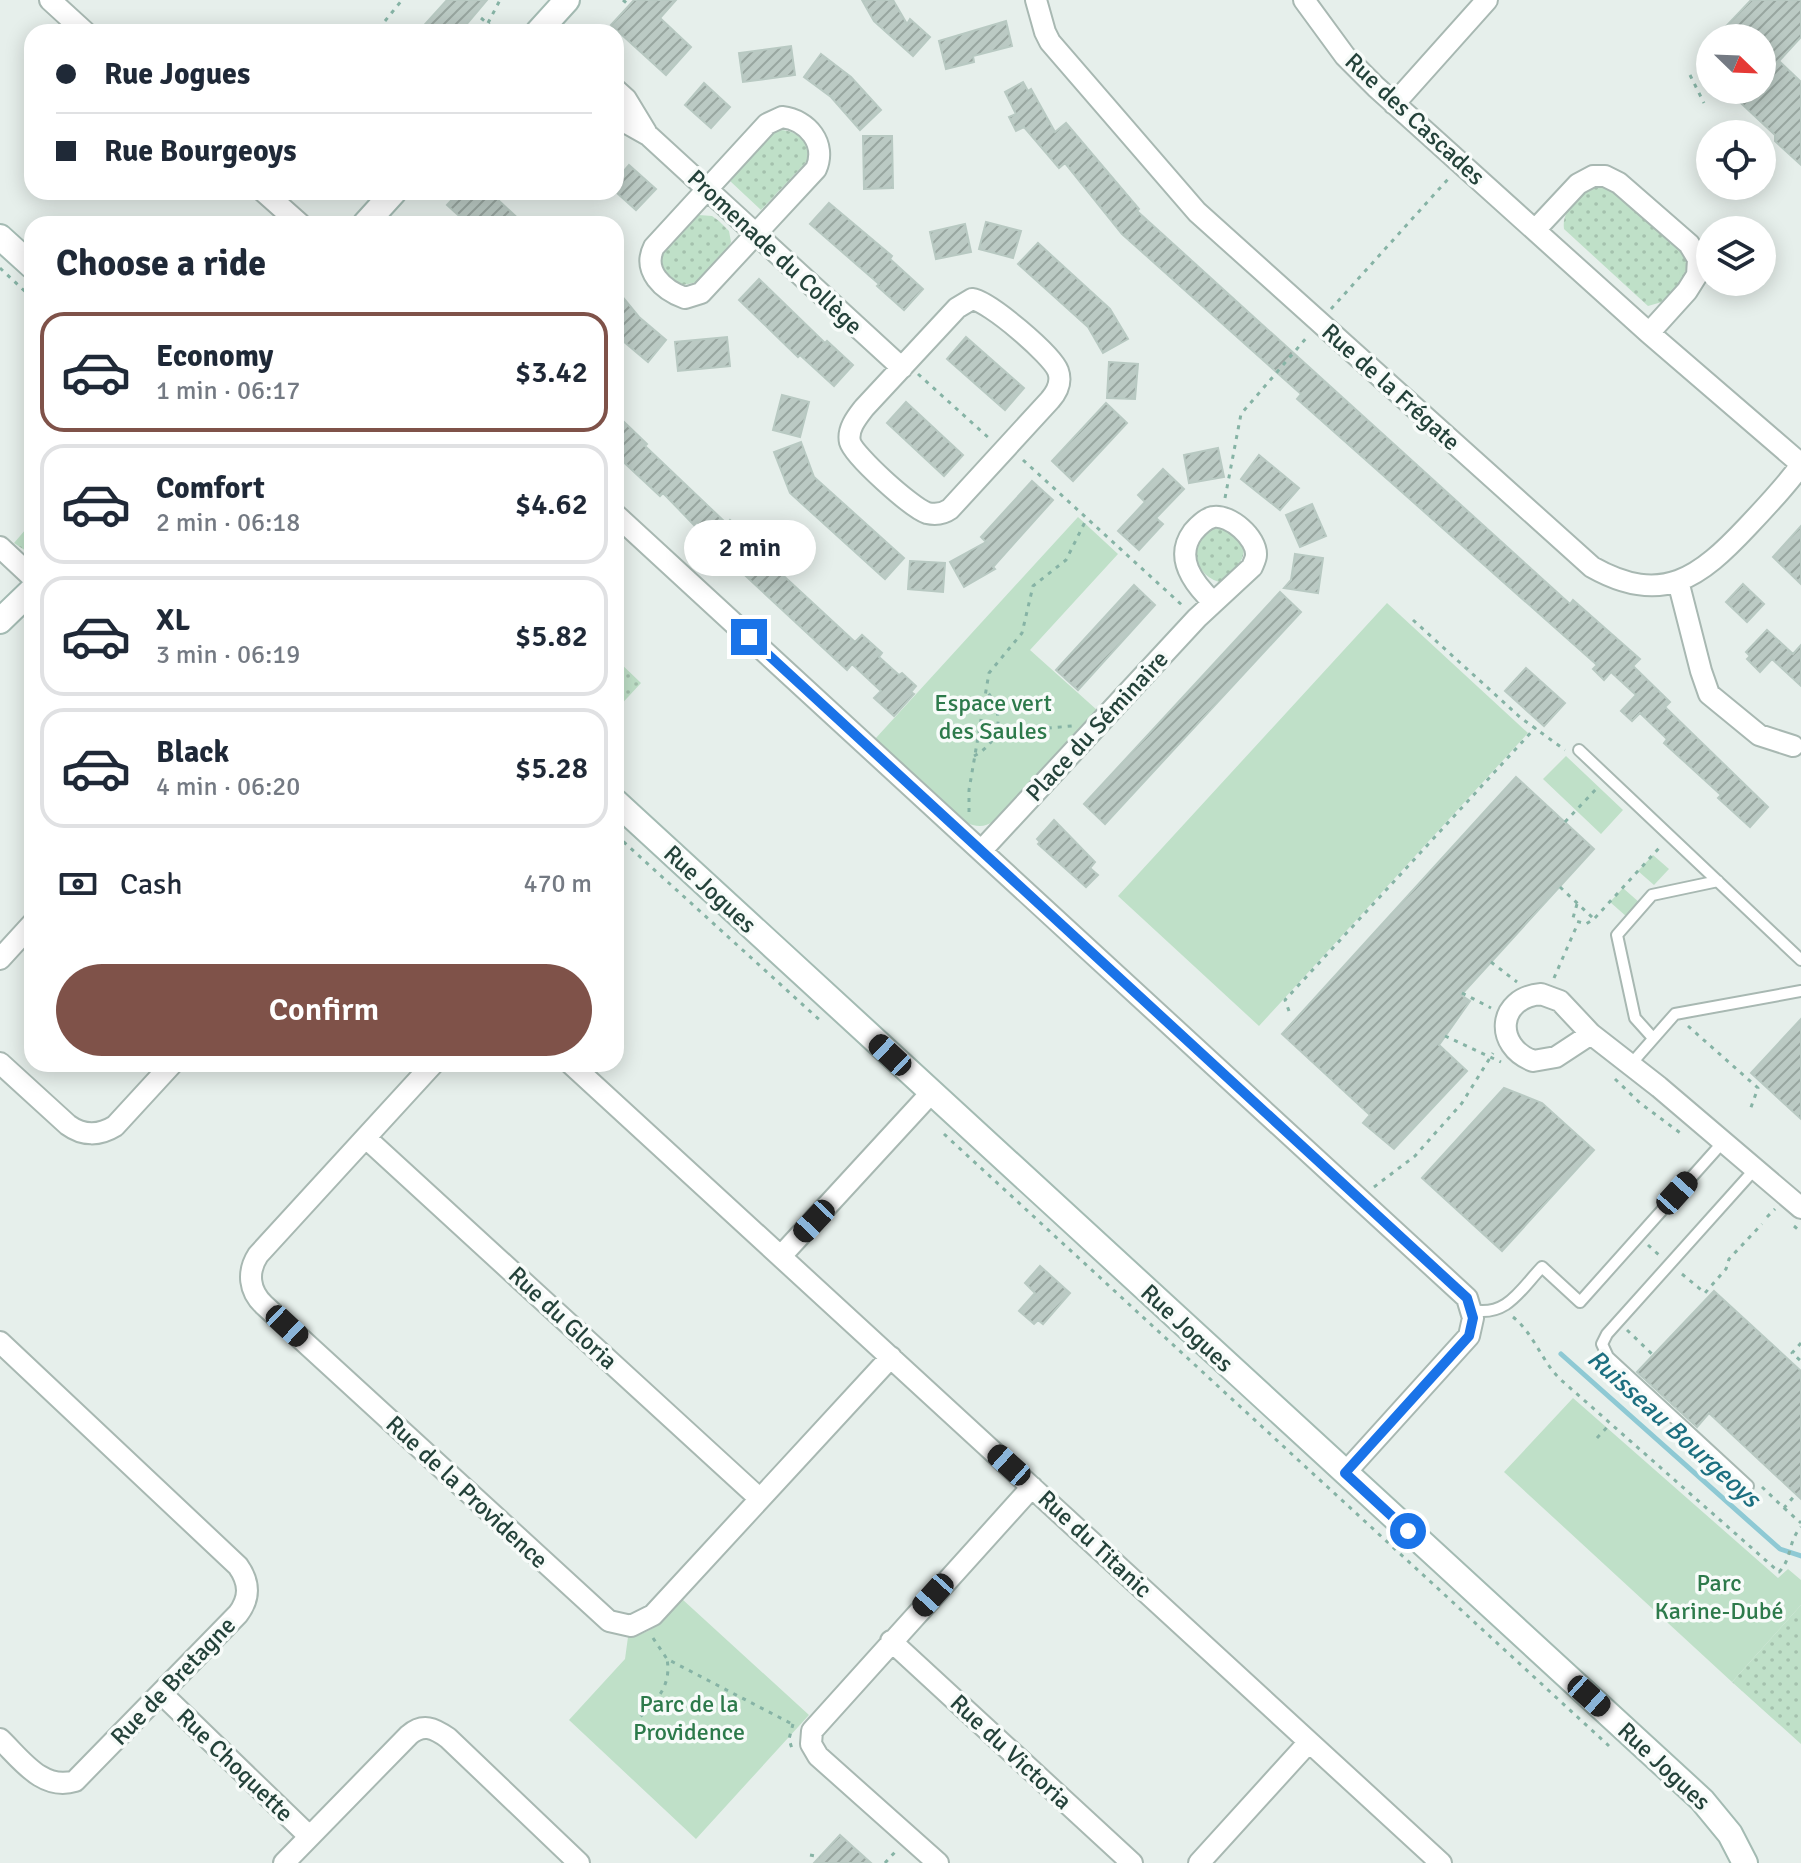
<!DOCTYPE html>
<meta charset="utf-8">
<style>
:root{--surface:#fff;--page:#f6f6f7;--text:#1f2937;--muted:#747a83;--line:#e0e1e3;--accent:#7f5249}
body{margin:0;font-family:Signika,sans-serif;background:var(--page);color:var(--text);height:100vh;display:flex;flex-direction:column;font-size:30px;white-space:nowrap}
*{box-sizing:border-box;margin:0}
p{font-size:26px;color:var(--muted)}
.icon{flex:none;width:44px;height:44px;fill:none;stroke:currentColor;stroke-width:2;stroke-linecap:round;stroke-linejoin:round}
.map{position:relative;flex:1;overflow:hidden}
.drawer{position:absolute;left:24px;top:216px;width:600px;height:856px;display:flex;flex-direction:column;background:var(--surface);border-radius:24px;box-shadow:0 4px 20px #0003}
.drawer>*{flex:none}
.top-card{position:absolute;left:24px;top:24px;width:600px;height:176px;border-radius:24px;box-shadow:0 4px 20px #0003;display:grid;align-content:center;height:176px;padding:0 32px;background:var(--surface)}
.needle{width:52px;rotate:113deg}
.buttons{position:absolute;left:1696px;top:24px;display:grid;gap:16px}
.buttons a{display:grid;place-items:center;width:80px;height:80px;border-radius:50%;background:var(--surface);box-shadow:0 4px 20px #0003;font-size:40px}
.end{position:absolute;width:36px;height:36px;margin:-18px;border:10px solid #1a73e8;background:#fff;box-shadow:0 0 0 4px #fff}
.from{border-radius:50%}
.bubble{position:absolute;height:56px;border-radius:28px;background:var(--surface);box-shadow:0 4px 20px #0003;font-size:26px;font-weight:600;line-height:56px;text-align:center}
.car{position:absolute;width:24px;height:48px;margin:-24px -12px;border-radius:10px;box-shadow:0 0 6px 2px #0007;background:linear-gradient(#222 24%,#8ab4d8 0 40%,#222 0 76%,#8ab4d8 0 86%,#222 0)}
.top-card b{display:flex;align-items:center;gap:28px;height:76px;font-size:30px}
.top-card b+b{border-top:2px solid var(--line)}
.top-card i{width:20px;height:20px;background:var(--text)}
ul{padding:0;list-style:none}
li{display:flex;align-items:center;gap:24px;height:120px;margin:0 16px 12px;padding:0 16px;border:4px solid var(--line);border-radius:24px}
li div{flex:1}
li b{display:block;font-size:30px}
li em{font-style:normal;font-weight:600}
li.current{border-color:var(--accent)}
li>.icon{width:72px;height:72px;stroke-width:1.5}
h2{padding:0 32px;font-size:36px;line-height:96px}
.pay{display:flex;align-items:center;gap:20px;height:88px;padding:0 32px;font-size:30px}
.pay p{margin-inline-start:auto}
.cta{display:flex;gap:16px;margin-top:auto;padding:16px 32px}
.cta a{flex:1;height:92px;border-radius:48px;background:var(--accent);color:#fff;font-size:32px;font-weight:600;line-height:92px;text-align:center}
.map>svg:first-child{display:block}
.grass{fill:url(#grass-dots)}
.park{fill:#bfe0c8}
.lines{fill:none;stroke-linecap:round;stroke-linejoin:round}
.stream{stroke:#8ec9d4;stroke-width:5}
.building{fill:url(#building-hatch);stroke:#b8c9c2;stroke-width:2}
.lane-casing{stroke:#a8b8b2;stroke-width:14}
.street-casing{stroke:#a8b8b2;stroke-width:24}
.secondary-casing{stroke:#a4bbb3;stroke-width:28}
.path{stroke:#86b3a5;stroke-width:3;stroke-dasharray:4 6;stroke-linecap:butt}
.lane{stroke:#fff;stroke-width:10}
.street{stroke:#fff;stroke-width:20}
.secondary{stroke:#fff;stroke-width:24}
.route{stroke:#1a73e8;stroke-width:10}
.labels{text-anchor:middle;stroke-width:7;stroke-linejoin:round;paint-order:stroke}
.street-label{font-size:24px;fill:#24423a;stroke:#f7fbf9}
.park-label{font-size:24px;fill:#2d7a4b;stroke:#f7fbf9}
.water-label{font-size:26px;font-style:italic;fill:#1c6f80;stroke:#f7fbf9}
</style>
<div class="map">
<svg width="1801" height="1863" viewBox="0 0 1801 1863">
<defs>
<pattern id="grass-dots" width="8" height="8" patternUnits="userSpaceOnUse" patternTransform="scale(2)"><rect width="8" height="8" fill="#bfe0c8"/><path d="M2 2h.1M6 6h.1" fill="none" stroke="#a4c1ad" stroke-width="1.8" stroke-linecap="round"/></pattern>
<pattern id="building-hatch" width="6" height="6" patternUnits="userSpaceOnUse" patternTransform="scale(2)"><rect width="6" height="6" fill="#bbcac4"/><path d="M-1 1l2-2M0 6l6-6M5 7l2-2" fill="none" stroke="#98a6a0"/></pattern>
</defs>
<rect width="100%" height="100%" fill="#e6efeb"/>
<path class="grass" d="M777,130C795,129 811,141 808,160L761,210L730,181Z
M1601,186L1613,192L1679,249L1687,262L1684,279L1662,302L1648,306L1564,229C1561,209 1583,189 1601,186Z
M699,215L712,216L719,221L729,231L731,242L727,249L698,282L683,285C669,278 657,268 664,252Z
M32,522V555L14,543Z
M1218,527C1257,545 1247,561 1219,582C1190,573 1188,537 1218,527Z
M616,659L641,683L616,710Z
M1801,1605V1744L1732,1682Z"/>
<path class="park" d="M1078,517L1118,554L1030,650L1097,710L994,821C984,828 976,827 965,822L875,739Z
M1387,603L1528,733L1259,1026L1118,896Z
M1566,756L1623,810L1601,834L1543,779Z
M1653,855L1669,869L1654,885L1638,871Z
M1623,888L1640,903L1627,917L1610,902Z
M1573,1398L1778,1578L1788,1569L1801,1580V1605L1732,1682L1504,1472Z
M682,1599L809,1715L696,1839L569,1720L625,1659L628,1637C653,1634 666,1618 682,1599Z"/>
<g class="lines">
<path class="stream" d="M1561,1354L1780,1549L1801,1556"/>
</g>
<path class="building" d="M447,0H487L460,32H418Z
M634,0H676L660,18L691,47L666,75L611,25Z
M862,0H893L907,24L910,19L930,37L913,56L874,21Z
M1751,0H1801V37L1779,61L1801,82V165L1775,141V135L1727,90H1762V38H1715Z
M1006,21L1012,46L973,56L974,62L946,69L939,41Z
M791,46L795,75L743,82L739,53Z
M821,54L851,77L881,110L860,130L831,97L804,77Z
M1023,82L1028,91L1031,89L1055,132L1066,123L1139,209L1137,211L1570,604L1573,600L1640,659L1633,666L1670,702L1665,707L1768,807L1750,827L1718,798L1721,795L1664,743L1667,739L1640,713L1632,721L1621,711L1636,695L1611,672L1604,680L1593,669L1597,665L1297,399L1301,394L1122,234L1065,163L1059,168L1024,127L1016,131L1009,117L1016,114L1005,92Z
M704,83L730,107L711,128L685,105Z
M863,136H892L893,188L864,189Z
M629,165L656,189L636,210L616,192V180Z
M459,192H502L496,198L524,224H468L447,205Z
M829,203L892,256L890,259L923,289L904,310L877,286L879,284L810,224Z
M986,222L1021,231L1013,258L979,249Z
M965,224L971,252L936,259L930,232Z
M1038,243L1110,309L1128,339L1103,353L1088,327L1018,264Z
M759,279L825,343L827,341L853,365L834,386L800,355L798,357L739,300Z
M616,289L639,317L666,340L648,362L616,335Z
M727,337L730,366L678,371L675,342Z
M966,337L1024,388L1005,410L947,359Z
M1109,362L1138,364L1135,399L1107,398Z
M782,395L809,402L800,437L773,430Z
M906,402L963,455L944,476L887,423Z
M1106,403L1127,423L1073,481L1052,461Z
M623,421L647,444L645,446L727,524L730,520L748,537L745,540L855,642L862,635L882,653L879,657L899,675L902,673L916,686L911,692L914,694L894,716L874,698L881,691L852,664L847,670L735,566L736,565L714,543L716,540L697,522L694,525L663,493L660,496L616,455V429Z
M801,442L814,477L904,558L885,579L790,493L774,452Z
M1218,448L1224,477L1189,483L1184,455Z
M1259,455L1299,488L1280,510L1241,479Z
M1163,469L1184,489L1156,518L1163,524L1139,550L1118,531L1145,502L1138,495Z
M1032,481L1053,500L993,567L995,569L964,587L950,562L986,542L981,537Z
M1312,504L1326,536L1300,547L1286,515Z
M1801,526V584L1773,557Z
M1295,554L1323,558L1318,593L1284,588L1291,580Z
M910,561L945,563L943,592L908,589Z
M1743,584L1764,604L1747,622L1726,602Z
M1134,585L1155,605L1078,690L1056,670Z
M1280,592L1301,612L1105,824L1084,804Z
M1767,630L1793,654L1801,645V686L1772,659L1760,672L1747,659L1750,656L1746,652Z
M1526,668L1565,703L1544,726L1505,691Z
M1516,777L1594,849L1461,995L1470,1001L1439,1045L1467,1071L1394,1149L1363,1123L1370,1115L1282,1034Z
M1054,820L1095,862L1090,868L1098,875L1086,887L1038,844L1040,842L1037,839Z
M1801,1019V1119L1751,1073Z
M1504,1088L1542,1103L1594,1150L1502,1251L1422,1178Z
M1040,1266L1070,1293L1043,1324L1038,1320L1034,1324L1019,1311L1035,1293L1025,1283Z
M1714,1291L1801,1371V1499L1709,1413L1697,1427L1637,1372Z
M840,1835L871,1863H814Z"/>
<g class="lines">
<g class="lane-casing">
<path id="lane" d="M1579,750L1801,960
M1653,1038L1635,1018L1617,935L1652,895L1718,881
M1631,1064L1675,1014L1801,991
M1472,1310C1507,1317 1520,1290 1542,1267L1580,1302L1723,1142
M1748,1486L1608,1357L1602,1344L1607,1334L1755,1169"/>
</g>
<g class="street-casing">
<path id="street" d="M50,0L85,32
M1036,0L1045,32L1050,42L1197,212L1592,567C1663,607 1700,577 1748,526C1767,506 1785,487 1801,465
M1304,0L1345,56L1376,87L1649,333L1801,464
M616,90L626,99L646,132
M1394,104L1487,0
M616,117L648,135L902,368
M782,117C808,120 827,144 816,169L701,293L685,298C663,290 642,271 654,247L767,124Z
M264,192L300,224
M1535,230L1578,184L1593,176H1605L1619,183L1689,244L1698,259L1697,275L1687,291L1649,333
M972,299C989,301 1052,355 1058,371C1062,382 1057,392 1050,400L950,509C943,514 936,515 927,513C912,508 854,456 850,442C847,429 857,417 864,408L957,308Z
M616,515L1467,1298L1473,1318L1469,1336L1345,1473
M0,547L32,577
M1678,581L1701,671L1709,694L1759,735L1793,746
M981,851L1197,618L1252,567C1253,564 1256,559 1256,555C1257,538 1230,514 1213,517C1205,519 1198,526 1193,532C1174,558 1193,583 1213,602
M0,959L32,924
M1541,994L1560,1001L1591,1034L1556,1057L1533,1061C1494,1046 1497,998 1541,994Z
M1591,1034L1659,1087L1801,1208
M0,1063L68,1125C83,1136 99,1136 115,1126L172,1064
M433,1064L258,1255C247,1272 249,1291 264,1305L609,1621L631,1626L653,1615L891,1357
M571,1064L1441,1863
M366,1138L760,1499
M781,1256L931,1093
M0,1342L238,1566C250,1583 250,1598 238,1614L75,1781C42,1791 21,1759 0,1739
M891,1641L1132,1863
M161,1693L309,1836
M284,1863L409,1735C423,1723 434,1728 448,1738L579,1863
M938,1863L818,1756L811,1744L812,1731L1032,1487
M1199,1863L1309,1742"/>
</g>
<g class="secondary-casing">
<path id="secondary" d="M538,32L567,0
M365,224L394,192
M0,237L32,266
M0,621L32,590
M616,802L1702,1800L1730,1834L1745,1863"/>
</g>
<path class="path" d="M623,0L629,5
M481,18L498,32
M385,21L402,0
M488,23L500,0
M1690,75L1704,103
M237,224L239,222
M0,268L32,298
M1331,309L1449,178
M918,374L990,439
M1023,460L1183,606
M1225,498L1241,414L1308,336
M1413,620L1521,718L1565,750
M978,734L1072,726
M974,756C1002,741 1005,714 986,690
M969,812V790L989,673L1022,633L1033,586L1066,560L1087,518
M1565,822L1598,787
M616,835L823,1023
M1560,887L1594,919
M1577,904L1573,918L1576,921L1586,924L1594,919L1660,847
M1491,962L1517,982
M1554,978L1578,923
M1462,993L1491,1008
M1289,1011L1285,1000L1536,727
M1688,1026L1758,1088L1750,1110
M1445,1036L1501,1062
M1615,1079L1640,1103L1683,1135
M944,1134L1609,1746
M1374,1187L1415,1156L1462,1103L1493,1053
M1767,1217L1775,1209
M1794,1226L1801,1232
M1648,1245L1660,1256
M1682,1274L1705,1293L1726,1269L1729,1259L1762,1224
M1513,1317C1534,1334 1541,1360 1560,1379L1779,1572C1792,1559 1788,1541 1801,1527
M1627,1330L1653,1355
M1801,1343L1792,1353L1801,1361
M1597,1438L1610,1424
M1762,1487L1784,1508L1796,1494
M1784,1508L1801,1523
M653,1638L667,1659L794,1725
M640,1724L637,1720C655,1702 672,1687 667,1659
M793,1724L789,1739L793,1752
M810,1855L820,1857
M885,1863L895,1852"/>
<use href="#lane" class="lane"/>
<use href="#street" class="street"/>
<use href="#secondary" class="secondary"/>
</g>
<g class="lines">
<path class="route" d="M749,637L1467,1298L1473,1318L1469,1336L1345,1473L1408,1531"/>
</g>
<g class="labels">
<g class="street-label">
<text transform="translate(1415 119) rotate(43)" y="8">Rue des Cascades</text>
<text transform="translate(775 252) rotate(43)" y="8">Promenade du Collège</text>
<text transform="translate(1391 387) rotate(42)" y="8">Rue de la Frégate</text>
<text transform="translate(1097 726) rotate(-47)" y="8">Place du Séminaire</text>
<text transform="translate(710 889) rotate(43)" y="8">Rue Jogues</text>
<text transform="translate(563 1318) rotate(43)" y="8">Rue du Gloria</text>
<text transform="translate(1187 1328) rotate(43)" y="8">Rue Jogues</text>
<text transform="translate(467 1492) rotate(43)" y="8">Rue de la Providence</text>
<text transform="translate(1095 1544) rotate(43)" y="8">Rue du Titanic</text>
<text transform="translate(173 1681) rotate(-46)" y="8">Rue de Bretagne</text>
<text transform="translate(1011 1752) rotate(43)" y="8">Rue du Victoria</text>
<text transform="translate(235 1765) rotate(44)" y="8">Rue Choquette</text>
<text transform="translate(1664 1766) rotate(43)" y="8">Rue Jogues</text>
</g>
<g class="park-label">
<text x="993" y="711">Espace vert<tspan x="993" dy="28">des Saules</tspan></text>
<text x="1719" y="1591">Parc<tspan x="1719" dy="28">Karine-Dubé</tspan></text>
<text x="689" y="1712">Parc de la<tspan x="689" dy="28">Providence</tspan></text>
</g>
<g class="water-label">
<text transform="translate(1674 1428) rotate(42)" y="9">Ruisseau Bourgeoys</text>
</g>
</g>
</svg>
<div class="buttons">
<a><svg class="needle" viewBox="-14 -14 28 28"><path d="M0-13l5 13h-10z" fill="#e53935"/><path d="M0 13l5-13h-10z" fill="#747a83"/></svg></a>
<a><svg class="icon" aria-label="locate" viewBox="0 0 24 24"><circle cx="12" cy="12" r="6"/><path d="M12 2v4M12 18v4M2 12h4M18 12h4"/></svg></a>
<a><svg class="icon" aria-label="layers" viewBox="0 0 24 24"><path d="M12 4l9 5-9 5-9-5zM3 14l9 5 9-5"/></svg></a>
</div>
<i class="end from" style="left:1408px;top:1531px"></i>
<i class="end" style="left:749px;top:637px"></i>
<div class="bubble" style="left:684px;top:520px;width:132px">2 min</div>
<i class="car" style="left:890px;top:1055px;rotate:313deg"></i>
<i class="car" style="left:1677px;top:1193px;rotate:42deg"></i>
<i class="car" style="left:814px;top:1221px;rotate:223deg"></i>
<i class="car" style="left:287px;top:1326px;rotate:133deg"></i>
<i class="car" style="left:1009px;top:1465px;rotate:312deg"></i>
<i class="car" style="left:933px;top:1595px;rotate:222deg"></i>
<i class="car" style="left:1589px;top:1696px;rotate:132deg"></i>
<div class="top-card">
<b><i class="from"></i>Rue Jogues</b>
<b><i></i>Rue Bourgeoys</b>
</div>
<section class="drawer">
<h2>Choose a ride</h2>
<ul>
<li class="current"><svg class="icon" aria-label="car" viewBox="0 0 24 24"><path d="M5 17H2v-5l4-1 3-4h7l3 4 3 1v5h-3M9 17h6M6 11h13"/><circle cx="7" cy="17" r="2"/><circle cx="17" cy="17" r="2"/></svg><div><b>Economy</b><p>1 min · 06:17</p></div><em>$3.42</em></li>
<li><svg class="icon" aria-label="car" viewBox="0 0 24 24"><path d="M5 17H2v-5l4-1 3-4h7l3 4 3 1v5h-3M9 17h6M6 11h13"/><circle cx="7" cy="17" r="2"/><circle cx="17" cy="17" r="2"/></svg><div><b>Comfort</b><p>2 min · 06:18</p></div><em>$4.62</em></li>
<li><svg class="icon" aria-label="car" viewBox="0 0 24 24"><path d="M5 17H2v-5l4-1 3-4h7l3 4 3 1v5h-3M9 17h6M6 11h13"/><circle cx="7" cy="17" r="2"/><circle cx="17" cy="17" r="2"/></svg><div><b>XL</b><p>3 min · 06:19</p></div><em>$5.82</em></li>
<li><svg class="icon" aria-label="car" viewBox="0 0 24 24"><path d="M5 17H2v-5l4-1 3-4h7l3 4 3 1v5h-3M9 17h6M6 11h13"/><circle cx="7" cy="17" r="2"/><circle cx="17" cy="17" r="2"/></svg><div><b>Black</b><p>4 min · 06:20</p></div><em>$5.28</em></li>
</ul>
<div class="pay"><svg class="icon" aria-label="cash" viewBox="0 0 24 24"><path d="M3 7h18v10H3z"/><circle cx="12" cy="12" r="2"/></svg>Cash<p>470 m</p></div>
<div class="cta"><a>Confirm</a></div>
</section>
</div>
